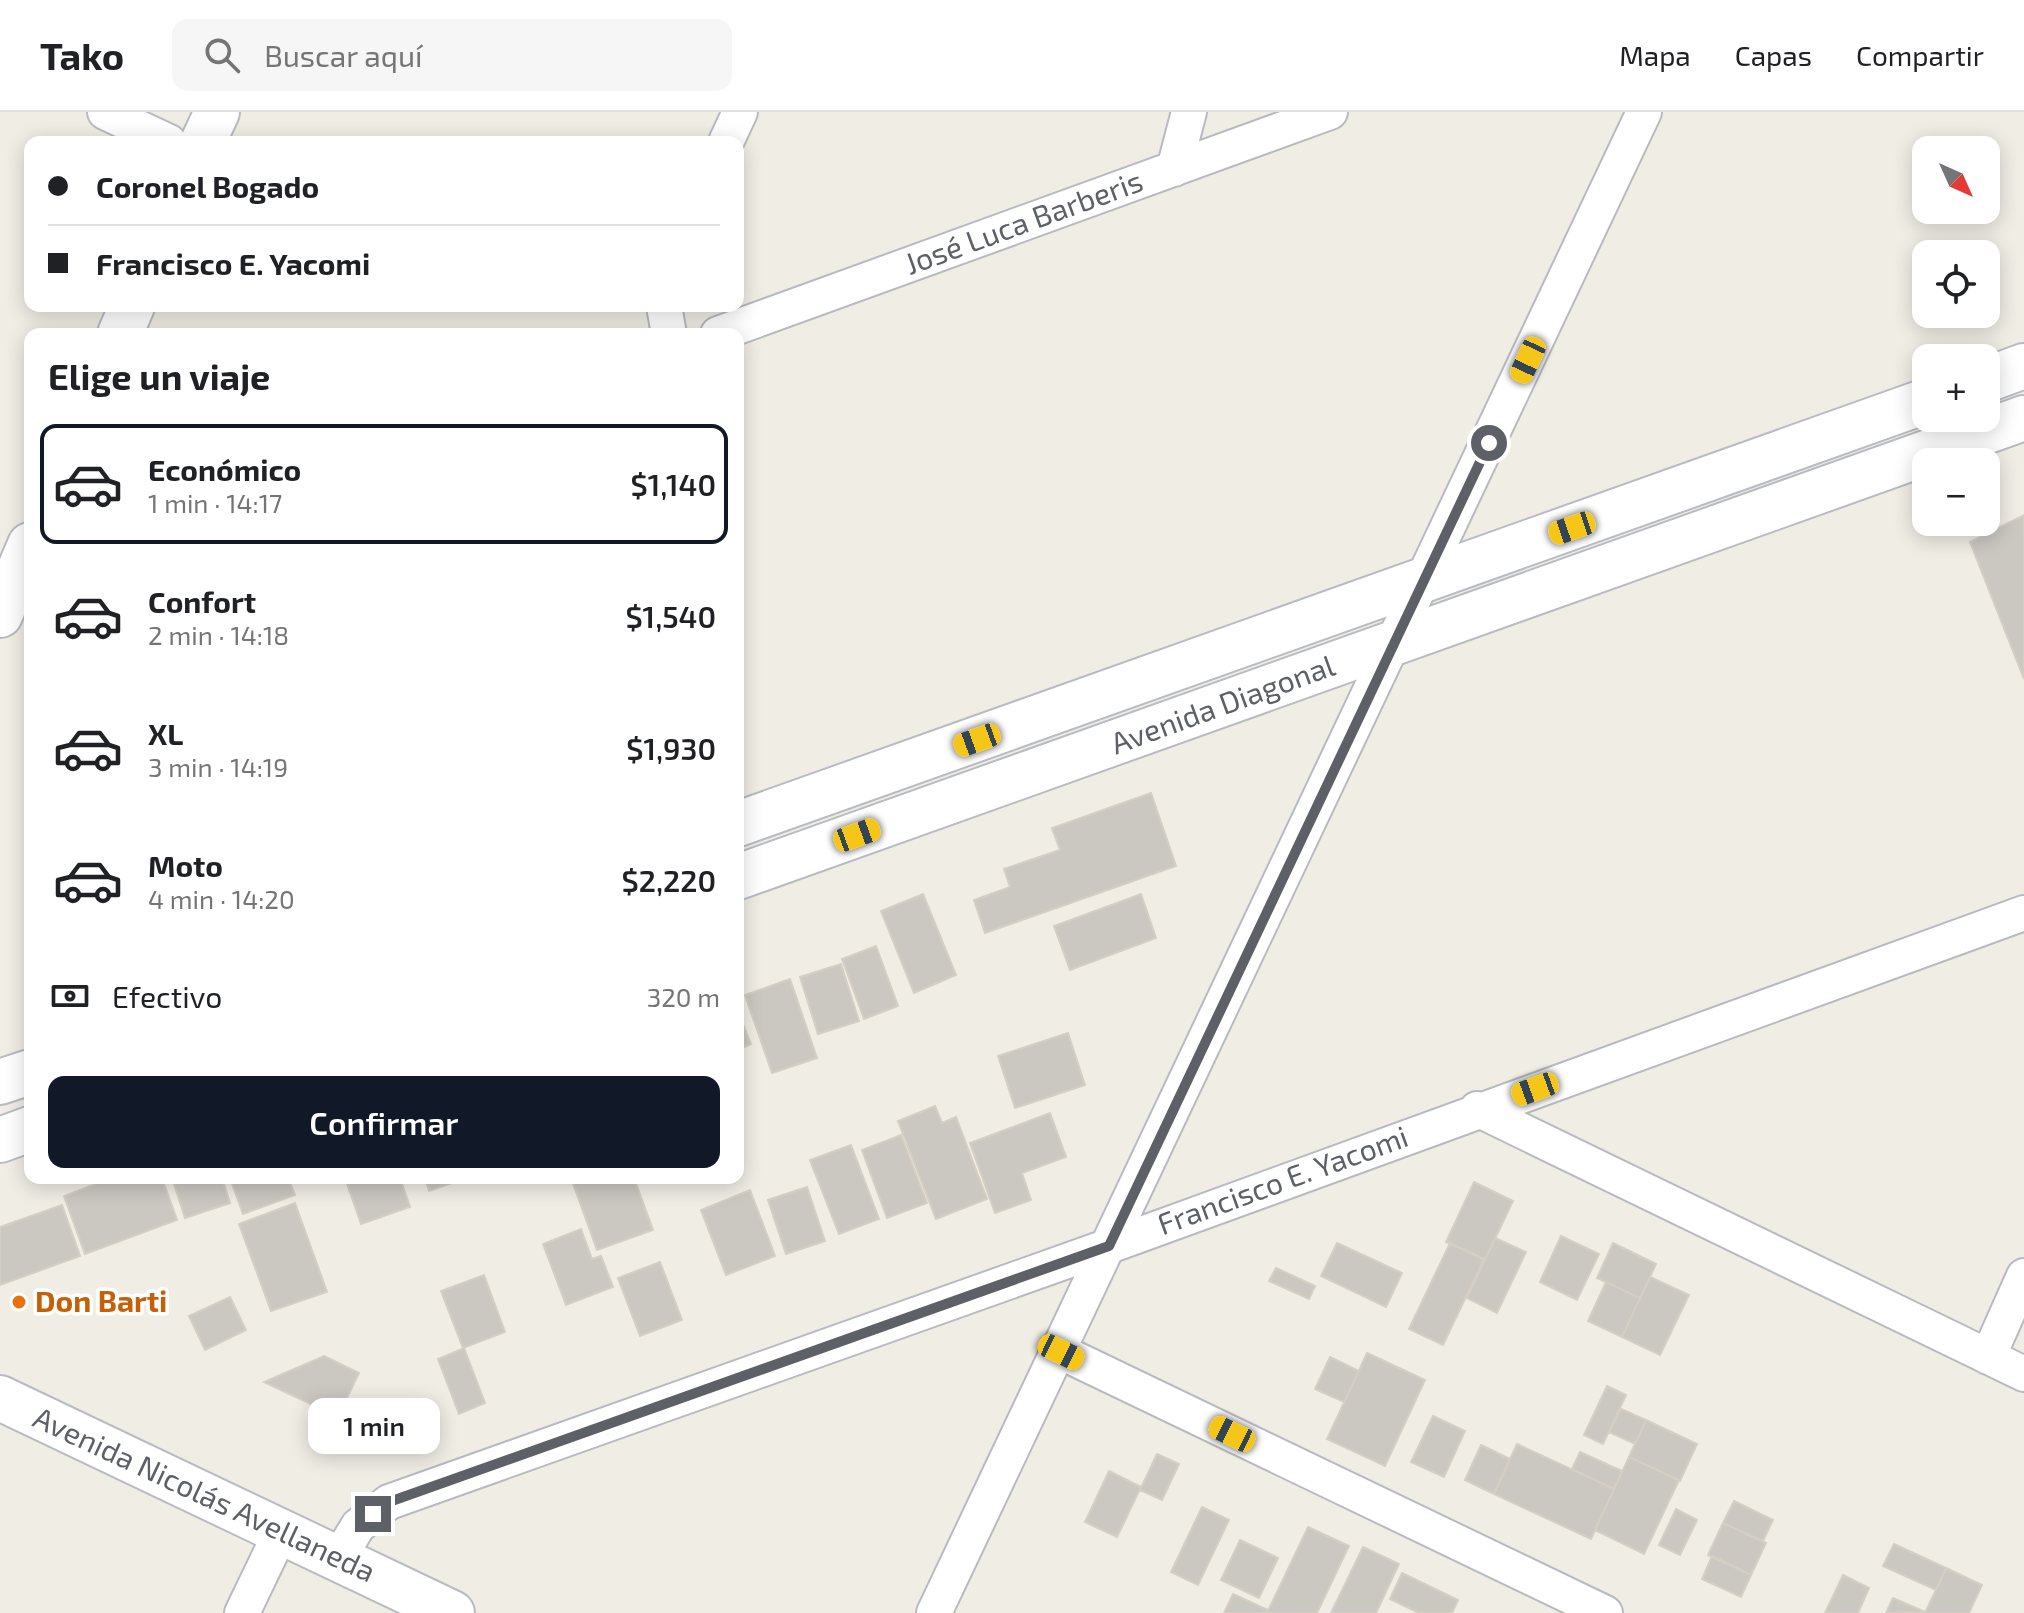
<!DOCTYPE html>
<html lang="es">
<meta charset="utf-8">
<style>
:root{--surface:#fff;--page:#f6f6f6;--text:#202124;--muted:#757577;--line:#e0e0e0;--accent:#111827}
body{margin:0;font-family:"Exo 2",sans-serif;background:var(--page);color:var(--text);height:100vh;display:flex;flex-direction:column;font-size:30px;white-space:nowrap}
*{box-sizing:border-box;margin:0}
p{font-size:26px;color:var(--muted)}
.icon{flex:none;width:44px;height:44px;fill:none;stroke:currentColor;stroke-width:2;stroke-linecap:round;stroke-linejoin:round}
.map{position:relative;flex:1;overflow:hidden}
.sheet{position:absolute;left:24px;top:216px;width:720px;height:856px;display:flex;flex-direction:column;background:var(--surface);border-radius:16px;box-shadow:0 4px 20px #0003}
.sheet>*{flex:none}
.top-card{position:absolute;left:24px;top:24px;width:720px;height:176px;border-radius:16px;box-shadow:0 4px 20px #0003;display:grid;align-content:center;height:176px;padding:0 24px;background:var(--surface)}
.needle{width:52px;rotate:135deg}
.buttons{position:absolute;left:1912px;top:24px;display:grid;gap:16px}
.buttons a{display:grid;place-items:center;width:88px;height:88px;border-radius:16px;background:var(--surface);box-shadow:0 4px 20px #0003;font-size:40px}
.end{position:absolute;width:36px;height:36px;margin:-18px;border:10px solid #5d6167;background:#fff;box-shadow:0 0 0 4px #fff}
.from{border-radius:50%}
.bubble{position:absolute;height:56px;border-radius:16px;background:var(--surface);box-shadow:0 4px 20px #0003;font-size:26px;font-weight:600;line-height:56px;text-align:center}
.car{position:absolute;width:24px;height:48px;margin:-24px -12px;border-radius:10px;box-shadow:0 0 6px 2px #0007;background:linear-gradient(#f5c518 24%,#345 0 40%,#f5c518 0 76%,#345 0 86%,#f5c518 0)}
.top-card b{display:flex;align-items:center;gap:28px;height:76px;font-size:30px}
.top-card b+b{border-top:2px solid var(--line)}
.top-card i{width:20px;height:20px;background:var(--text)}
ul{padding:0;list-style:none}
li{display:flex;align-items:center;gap:24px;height:120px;margin:0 16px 12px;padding:0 8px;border:4px solid transparent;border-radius:16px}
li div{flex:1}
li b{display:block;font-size:30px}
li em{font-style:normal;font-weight:600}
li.selected{border-color:var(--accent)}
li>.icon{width:72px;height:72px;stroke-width:1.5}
h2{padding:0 24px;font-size:36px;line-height:96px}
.pay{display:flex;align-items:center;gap:20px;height:88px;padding:0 24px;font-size:30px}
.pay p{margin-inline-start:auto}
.primary-button{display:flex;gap:16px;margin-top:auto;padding:16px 24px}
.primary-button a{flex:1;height:92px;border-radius:16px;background:var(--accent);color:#fff;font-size:32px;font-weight:600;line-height:92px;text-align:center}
header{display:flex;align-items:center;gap:48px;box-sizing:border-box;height:112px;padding:0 40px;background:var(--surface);border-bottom:2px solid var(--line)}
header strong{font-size:38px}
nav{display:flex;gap:44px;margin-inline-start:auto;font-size:28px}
.search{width:560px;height:72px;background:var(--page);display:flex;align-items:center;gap:20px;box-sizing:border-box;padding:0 28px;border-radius:16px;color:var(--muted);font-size:30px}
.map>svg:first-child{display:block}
.building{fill:#cbc8c2;stroke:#d5cfc3;stroke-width:2}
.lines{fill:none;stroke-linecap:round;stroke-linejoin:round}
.minor-casing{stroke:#b7bbc0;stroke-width:38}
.secondary-casing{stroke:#b8bcc2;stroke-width:48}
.minor{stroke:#fff;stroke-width:34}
.secondary{stroke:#fff;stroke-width:44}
.route{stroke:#5d6167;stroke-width:10}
.food-dot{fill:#e8710a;stroke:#fff;stroke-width:3}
.labels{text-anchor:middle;stroke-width:7;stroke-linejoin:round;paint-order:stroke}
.street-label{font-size:30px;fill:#5d6167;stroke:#fff}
.food-label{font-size:30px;font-weight:bold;fill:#c56008;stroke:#fff;text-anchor:start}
</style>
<header>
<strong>Tako</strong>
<div class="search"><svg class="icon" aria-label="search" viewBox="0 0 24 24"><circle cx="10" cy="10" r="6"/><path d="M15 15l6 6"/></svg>Buscar aquí</div>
<nav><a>Mapa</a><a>Capas</a><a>Compartir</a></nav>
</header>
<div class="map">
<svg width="2024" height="1501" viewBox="0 0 2024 1501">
<rect width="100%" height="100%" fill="#f0ede5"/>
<path class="building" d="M2024,403V567L1970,430Z
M1151,681L1176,754L985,821L974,788L1010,775L1004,757L1060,738L1052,716Z
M923,782L956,863L914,881L881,799Z
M1141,782L1156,826L1070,858L1054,814Z
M876,834L898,894L864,907L842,847Z
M841,852L859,909L818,922L800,865Z
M790,867L817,946L772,961L745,883Z
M738,900L751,932L738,938Z
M1068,921L1085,973L1015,996L998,944Z
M935,994L942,1011L956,1005L987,1087L936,1107L898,1009Z
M1050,1001L1066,1045L1022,1061L1031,1088L995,1101L970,1031Z
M901,1023L927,1091L887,1106L862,1038Z
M851,1033L879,1107L839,1122L810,1048Z
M111,1066H162L177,1108L85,1142L64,1084Z
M172,1066H222L230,1091L185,1106Z
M230,1066H288L295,1083L243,1102Z
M345,1066H400L410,1095L361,1112Z
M425,1066H466L429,1079Z
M571,1066H634L653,1118L597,1138Z
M1474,1070L1513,1089L1485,1148L1446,1130Z
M807,1075L825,1129L786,1142L768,1088Z
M750,1078L775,1144L726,1163L701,1098Z
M295,1091L327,1180L271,1199L239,1112Z
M62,1093L80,1144L0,1173V1115Z
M581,1117L592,1147L601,1144L613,1175L566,1193L543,1132Z
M1561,1124L1599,1142L1577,1188L1540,1170Z
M1495,1126L1526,1140L1497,1201L1467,1186Z
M1337,1131L1402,1161L1386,1195L1321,1164Z
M1450,1131L1484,1147L1443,1233L1409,1217Z
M1613,1131L1656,1152L1640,1186L1597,1166Z
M660,1150L682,1208L640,1224L618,1166Z
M1276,1156L1315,1174L1309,1187L1269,1169Z
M484,1163L505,1220L463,1236L441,1179Z
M1650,1165L1689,1183L1660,1243L1622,1225Z
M1606,1170L1640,1186L1622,1225L1588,1209Z
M230,1185L246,1218L205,1238L189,1204Z
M464,1236L485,1291L459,1302L438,1247Z
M1367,1241L1425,1268L1385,1354L1327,1327Z
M324,1244L359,1261L338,1305L264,1270Z
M1330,1245L1359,1259L1344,1290L1315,1277Z
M1607,1274L1626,1283L1603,1332L1584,1323Z
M1621,1297L1646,1308L1635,1332L1609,1320Z
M1433,1304L1465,1319L1444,1365L1411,1350Z
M1646,1308L1697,1332L1680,1369L1629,1345Z
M1517,1332L1614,1377L1591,1427L1494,1382Z
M1481,1333L1510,1347L1494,1382L1465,1368Z
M1580,1340L1622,1359L1614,1377L1572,1357Z
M1157,1342L1179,1352L1162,1388L1140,1378Z
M1629,1345L1679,1368L1644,1442L1595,1418Z
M1109,1359L1141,1375L1117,1425L1085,1410Z
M1734,1389L1773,1408L1763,1429L1723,1411Z
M1202,1395L1229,1408L1198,1473L1171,1460Z
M1676,1397L1697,1408L1680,1443L1659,1433Z
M1723,1411L1766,1431L1751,1463L1708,1443Z
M1308,1415L1349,1434L1317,1501H1267Z
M1240,1428L1278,1446L1259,1486L1221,1468Z
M1894,1432L1946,1456L1936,1478L1883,1454Z
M1363,1435L1399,1452L1376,1501H1331Z
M1712,1444L1751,1463L1741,1485L1702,1467Z
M1946,1456L1982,1473L1969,1501H1925Z
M1402,1461L1458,1488L1452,1501H1419L1390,1487Z
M1843,1463L1869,1476L1858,1501H1825Z
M1233,1482L1268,1498L1267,1501H1224Z
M1893,1486L1925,1500L1886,1501Z"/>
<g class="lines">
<g class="minor-casing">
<path id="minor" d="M105,0L169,30
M726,30L740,0
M1174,57L1189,0
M664,194L669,222
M718,222L1330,0
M1477,997L2024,1262
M1061,1240L1605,1501
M1988,1245L2024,1164
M338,1447L358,1414L389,1390L1109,1134L2024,801
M242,1501L281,1420
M934,1501L1644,0"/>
</g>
<g class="secondary-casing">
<path id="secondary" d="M203,30L217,0
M120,222L132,194
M1986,268L2024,254
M0,503L30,433
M738,712L1926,289
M738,765L2024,306
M0,970L30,960
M0,1028L30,1017
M0,1286L452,1501"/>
</g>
<use href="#minor" class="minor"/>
<use href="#secondary" class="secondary"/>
</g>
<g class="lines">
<path class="route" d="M373,1402L389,1390L1109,1134L1489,331"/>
</g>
<circle class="food-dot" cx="19" cy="1190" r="8"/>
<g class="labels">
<g class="street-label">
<text transform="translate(1024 111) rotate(-20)" y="10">José Luca Barberis</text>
<text transform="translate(1223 593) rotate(-20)" y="10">Avenida Diagonal</text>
<text transform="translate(1283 1069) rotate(-20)" y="10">Francisco E. Yacomi</text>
<text transform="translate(204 1383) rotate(25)" y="10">Avenida Nicolás Avellaneda</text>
</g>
<g class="food-label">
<text x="35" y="1200">Don Barti</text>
</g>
</g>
</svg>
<div class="buttons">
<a><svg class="needle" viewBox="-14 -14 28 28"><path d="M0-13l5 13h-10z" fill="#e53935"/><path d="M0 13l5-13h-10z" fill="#757577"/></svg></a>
<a><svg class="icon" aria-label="locate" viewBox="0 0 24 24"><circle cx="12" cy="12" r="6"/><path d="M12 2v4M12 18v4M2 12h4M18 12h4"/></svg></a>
<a>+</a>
<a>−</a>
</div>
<i class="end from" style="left:1489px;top:331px"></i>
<i class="end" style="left:373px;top:1402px"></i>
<div class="bubble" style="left:308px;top:1286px;width:132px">1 min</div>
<i class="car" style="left:1528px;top:248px;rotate:205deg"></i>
<i class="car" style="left:1572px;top:416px;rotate:251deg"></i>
<i class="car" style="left:977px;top:628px;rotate:250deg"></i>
<i class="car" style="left:857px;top:723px;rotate:70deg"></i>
<i class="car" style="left:1535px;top:977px;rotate:250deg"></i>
<i class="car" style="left:1061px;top:1240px;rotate:116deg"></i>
<i class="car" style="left:1232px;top:1322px;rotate:296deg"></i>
<div class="top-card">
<b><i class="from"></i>Coronel Bogado</b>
<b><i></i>Francisco E. Yacomi</b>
</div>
<section class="sheet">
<h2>Elige un viaje</h2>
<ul>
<li class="selected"><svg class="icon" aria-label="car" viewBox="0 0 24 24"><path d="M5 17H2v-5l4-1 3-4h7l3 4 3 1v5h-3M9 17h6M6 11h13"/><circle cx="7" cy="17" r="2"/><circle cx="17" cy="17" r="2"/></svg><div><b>Económico</b><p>1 min · 14:17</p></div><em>$1,140</em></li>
<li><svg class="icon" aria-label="car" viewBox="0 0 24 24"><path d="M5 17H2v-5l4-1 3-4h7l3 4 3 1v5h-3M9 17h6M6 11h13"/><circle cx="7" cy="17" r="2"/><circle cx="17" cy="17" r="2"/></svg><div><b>Confort</b><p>2 min · 14:18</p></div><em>$1,540</em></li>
<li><svg class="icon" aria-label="car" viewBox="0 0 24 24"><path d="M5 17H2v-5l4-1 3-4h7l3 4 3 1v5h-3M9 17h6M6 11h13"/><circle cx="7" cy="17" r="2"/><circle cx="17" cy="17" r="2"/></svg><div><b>XL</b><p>3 min · 14:19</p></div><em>$1,930</em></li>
<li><svg class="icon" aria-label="car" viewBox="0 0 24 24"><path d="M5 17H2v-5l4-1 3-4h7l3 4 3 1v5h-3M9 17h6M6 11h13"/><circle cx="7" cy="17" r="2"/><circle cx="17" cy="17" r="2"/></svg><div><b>Moto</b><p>4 min · 14:20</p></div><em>$2,220</em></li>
</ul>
<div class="pay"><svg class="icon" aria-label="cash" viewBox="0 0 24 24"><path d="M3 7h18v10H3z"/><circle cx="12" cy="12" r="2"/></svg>Efectivo<p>320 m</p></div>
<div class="primary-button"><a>Confirmar</a></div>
</section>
</div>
